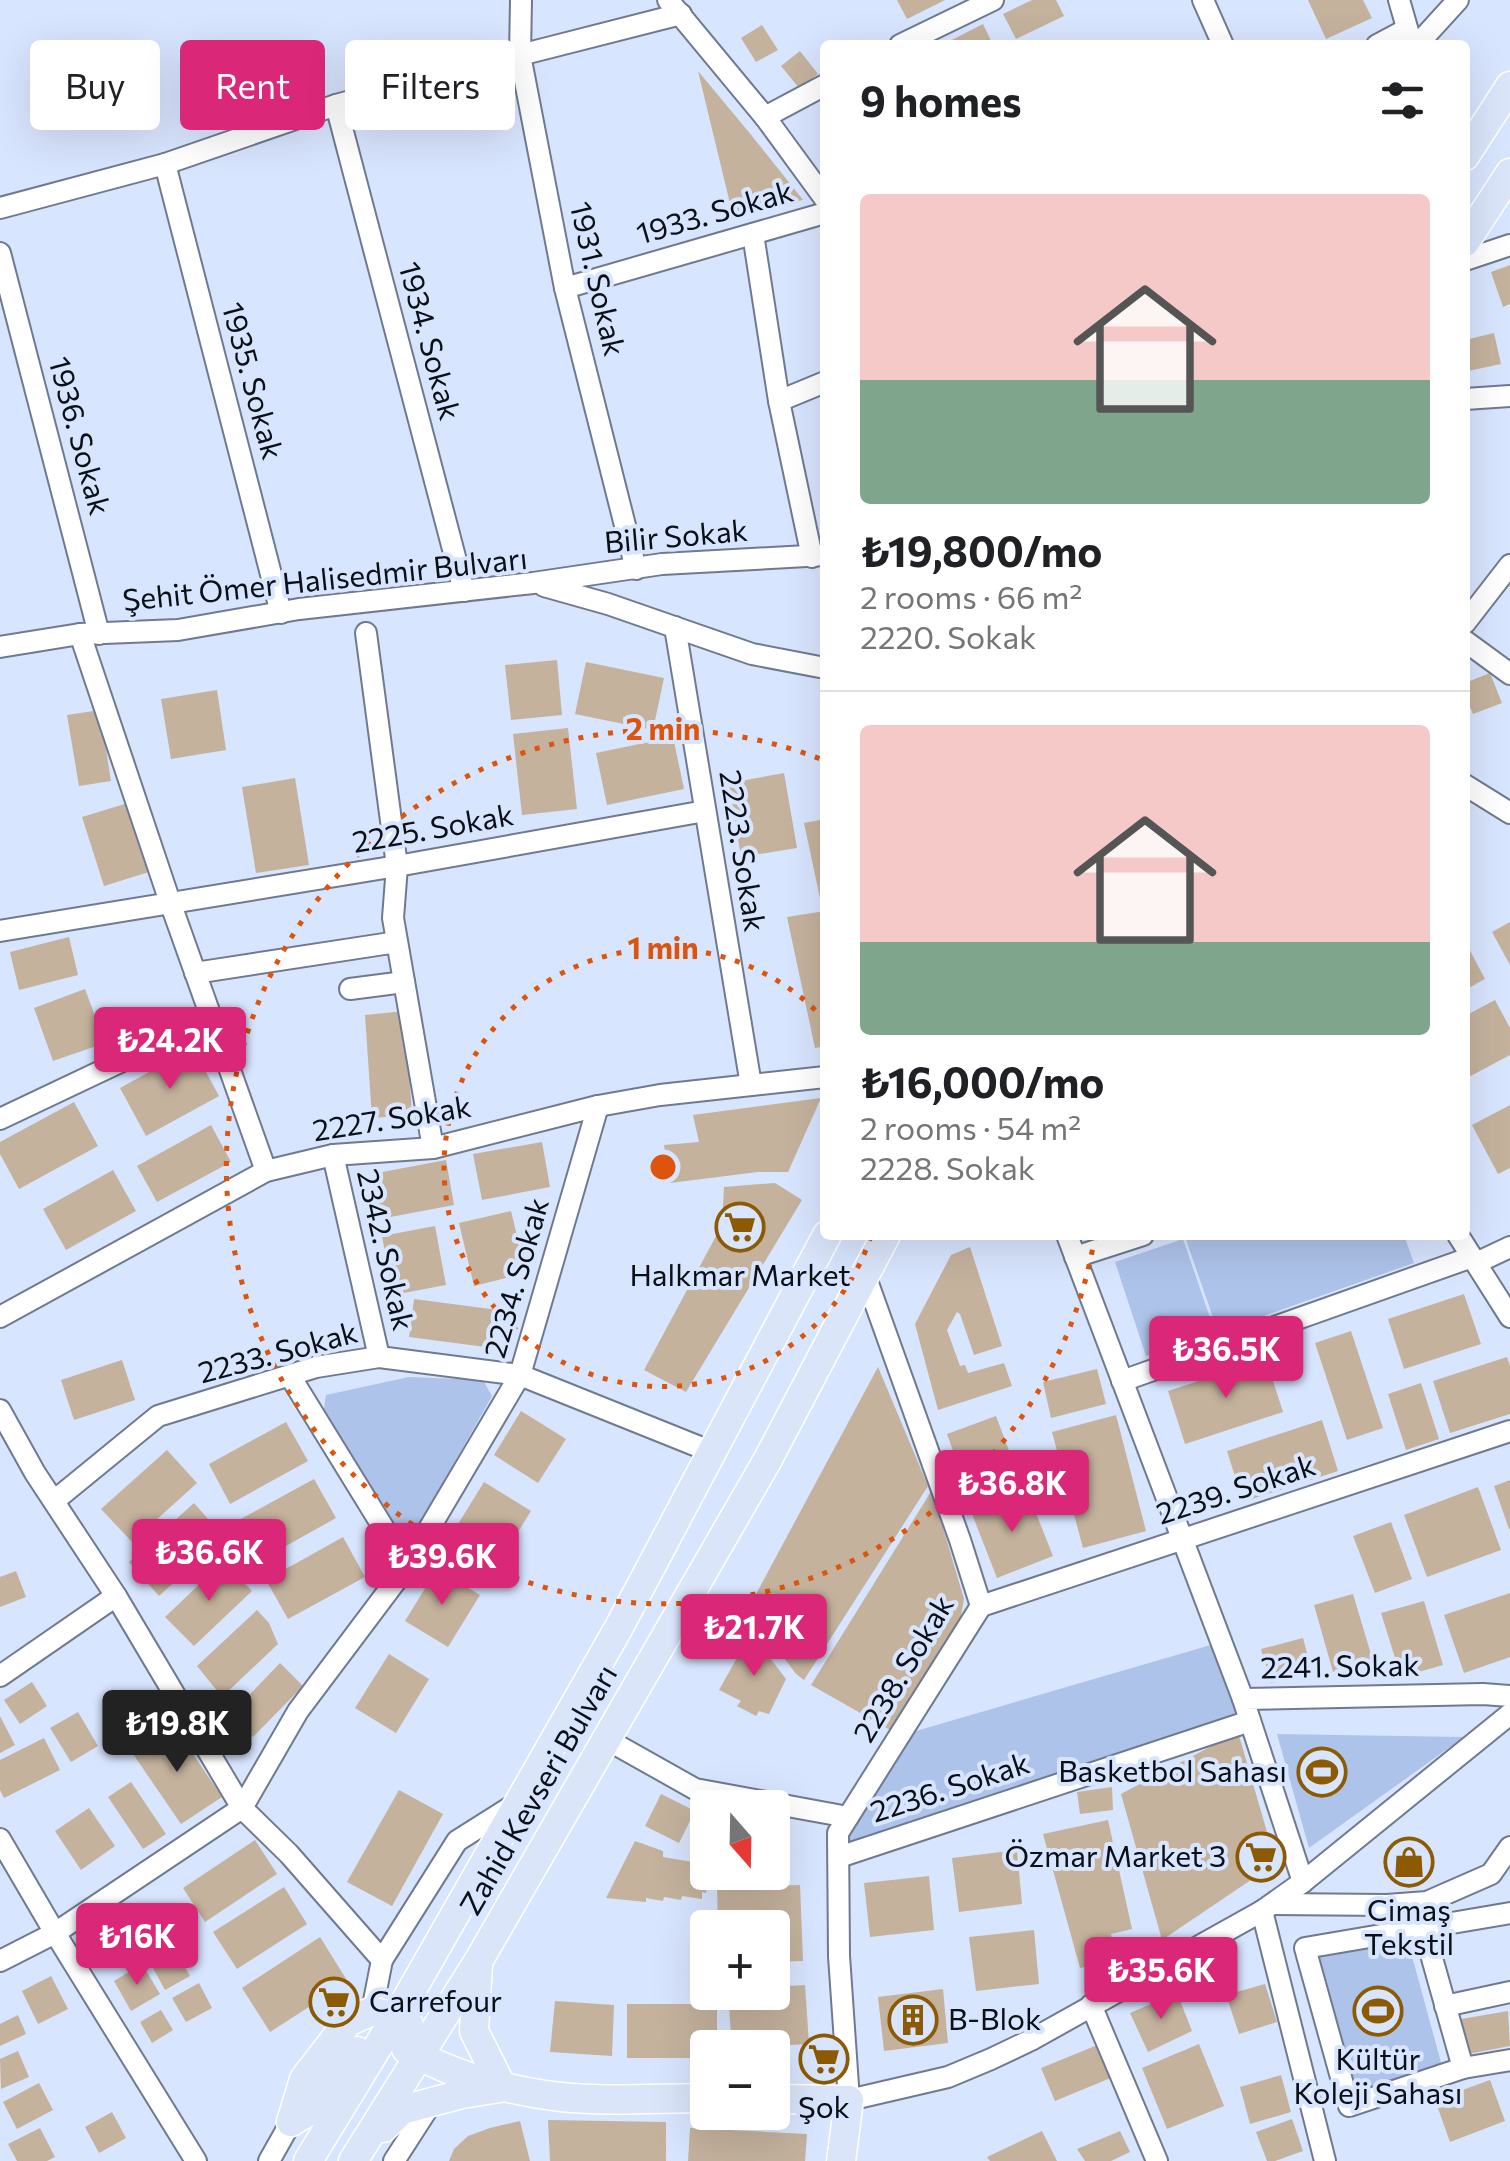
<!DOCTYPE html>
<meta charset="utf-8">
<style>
body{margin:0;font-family:Commissioner,sans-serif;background:#f2f2f2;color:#202124;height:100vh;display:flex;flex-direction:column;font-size:38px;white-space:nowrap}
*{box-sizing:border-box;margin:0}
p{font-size:32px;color:#757577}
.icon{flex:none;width:55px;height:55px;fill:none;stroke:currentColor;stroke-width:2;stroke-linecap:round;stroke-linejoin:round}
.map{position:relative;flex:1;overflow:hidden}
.details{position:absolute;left:820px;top:40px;width:650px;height:1200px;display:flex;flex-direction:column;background:#fff;border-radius:10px;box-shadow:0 10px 40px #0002}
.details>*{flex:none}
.banner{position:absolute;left:30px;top:40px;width:640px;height:90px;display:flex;gap:20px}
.needle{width:65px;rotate:160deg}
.buttons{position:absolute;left:690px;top:1790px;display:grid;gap:20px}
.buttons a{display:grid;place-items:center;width:100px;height:100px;border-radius:10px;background:#fff;box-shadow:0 10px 40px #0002;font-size:50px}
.price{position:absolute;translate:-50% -85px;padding:0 22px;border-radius:10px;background:#db2777;color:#fff;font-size:32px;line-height:65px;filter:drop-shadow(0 2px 5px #0008)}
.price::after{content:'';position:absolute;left:50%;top:60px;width:30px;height:22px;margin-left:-15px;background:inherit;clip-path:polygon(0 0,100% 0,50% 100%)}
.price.active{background:#222;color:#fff}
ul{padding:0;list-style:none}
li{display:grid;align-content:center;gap:20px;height:530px;padding:0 40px}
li+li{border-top:2px solid #e0e0e0}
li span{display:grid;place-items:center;height:310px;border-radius:10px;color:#555}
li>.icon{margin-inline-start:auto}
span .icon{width:180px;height:180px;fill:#fffc;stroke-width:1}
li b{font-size:42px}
h2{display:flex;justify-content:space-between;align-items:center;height:120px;padding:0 40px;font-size:42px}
.chip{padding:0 35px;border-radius:10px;background:#fff;box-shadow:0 10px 40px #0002;font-size:35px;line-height:90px}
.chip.active{background:#db2777;color:#fff}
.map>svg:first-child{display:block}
.green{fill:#aec3ea}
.building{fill:#c4b29d}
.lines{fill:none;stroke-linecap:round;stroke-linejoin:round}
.minor-casing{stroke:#6f7a90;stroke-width:24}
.major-casing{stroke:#fff;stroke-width:31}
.minor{stroke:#fff;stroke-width:20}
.major{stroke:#dae5fa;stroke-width:28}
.ring{fill:none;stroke:#dd550d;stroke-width:5;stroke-dasharray:5 10}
.labels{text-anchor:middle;stroke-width:8;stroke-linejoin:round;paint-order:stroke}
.street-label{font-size:30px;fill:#0b0f17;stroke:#d8e5fe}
.poi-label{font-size:30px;fill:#0b0f17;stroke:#d8e5fe}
.centre{fill:#dd550d;stroke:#d8e5fe;stroke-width:5}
.ring-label{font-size:30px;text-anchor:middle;font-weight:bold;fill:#dd550d;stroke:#d8e5fe;stroke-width:8;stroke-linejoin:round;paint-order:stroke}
</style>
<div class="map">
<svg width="1510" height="2161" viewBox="0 0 1510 2161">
<rect width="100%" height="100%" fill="#d8e5fe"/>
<!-- green -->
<g class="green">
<polygon points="1191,1235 1404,1235 1414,1263 1218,1332 1185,1237"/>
<polygon points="1183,1239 1215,1332 1146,1356 1115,1262"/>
<polygon points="409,1377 483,1380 492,1396 414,1534 398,1538 324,1409 326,1395"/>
<polygon points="1221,1642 1250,1721 839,1857 838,1833 899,1736"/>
<polygon points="1277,1734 1464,1737 1309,1848"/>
<polygon points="1407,1938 1442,2066 1352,2093 1314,1956"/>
</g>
<!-- building -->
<g class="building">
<polygon points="897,0 945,0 907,19"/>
<polygon points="1032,0 1056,0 1064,16 1016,39 1003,14"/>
<polygon points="1308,0 1363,0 1372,18 1326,39"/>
<polygon points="983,24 993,45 942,45"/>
<polygon points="762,25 778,50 756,62 741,38"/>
<polygon points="800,51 818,74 799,88 781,66"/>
<polygon points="698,71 752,136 803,200 733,216"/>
<polygon points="1510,265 1510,304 1503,307 1491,272"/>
<polygon points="1494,333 1501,364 1468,371 1465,340"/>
<polygon points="557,660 562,715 511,720 505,665"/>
<polygon points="586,662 664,678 653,730 575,714"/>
<polygon points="1490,673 1502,703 1473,714 1465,695 1465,683"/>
<polygon points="217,690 226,750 171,759 161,699"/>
<polygon points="100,710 111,781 79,786 67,715"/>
<polygon points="568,728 577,809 522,815 513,734"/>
<polygon points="673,737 684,789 607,805 596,753"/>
<polygon points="784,773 797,848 741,857 729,783"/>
<polygon points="295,778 309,865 256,873 242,787"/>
<polygon points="128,803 149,872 104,886 82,817"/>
<polygon points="825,819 825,902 821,903 804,823"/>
<polygon points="825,911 825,1046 815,1048 787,917"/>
<polygon points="1510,922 1510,965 1492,932"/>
<polygon points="69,937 78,975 19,990 10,952"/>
<polygon points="1465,941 1485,979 1465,990"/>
<polygon points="85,989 105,1043 53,1061 34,1008"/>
<polygon points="1495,1000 1510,1028 1510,1055 1465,1079 1465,1016"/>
<polygon points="405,1011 412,1115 372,1118 365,1015"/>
<polygon points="193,1048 219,1096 146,1136 120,1088"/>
<polygon points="821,1098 788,1172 758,1172 670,1183 664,1145 699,1142 693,1115"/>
<polygon points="74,1102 98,1146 19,1189 0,1154 0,1142"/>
<polygon points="1510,1105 1510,1168 1498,1174 1472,1125"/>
<polygon points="211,1125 231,1162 157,1202 137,1166"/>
<polygon points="542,1142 550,1187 482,1200 473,1154"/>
<polygon points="446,1160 454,1205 380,1219 372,1174"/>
<polygon points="113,1170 136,1211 66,1250 43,1209"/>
<polygon points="775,1183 802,1200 686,1392 644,1370 722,1225 724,1187"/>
<polygon points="511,1211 526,1273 474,1286 459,1223"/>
<polygon points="435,1226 446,1285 393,1295 382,1236"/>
<polygon points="970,1247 1002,1346 974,1355 960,1314 957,1312 947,1330 960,1366 965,1365 968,1373 1004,1363 1012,1386 938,1410 915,1324 951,1255"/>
<polygon points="1464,1294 1481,1344 1404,1369 1388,1319"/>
<polygon points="414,1299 498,1310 493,1348 409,1337"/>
<polygon points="1351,1331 1383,1428 1347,1440 1315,1343"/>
<polygon points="1507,1357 1510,1366 1510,1414 1450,1433 1433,1381"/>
<polygon points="1266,1359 1283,1412 1185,1444 1168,1391"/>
<polygon points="122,1360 135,1400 74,1420 61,1380"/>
<polygon points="878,1367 928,1486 804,1680 796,1674 748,1609"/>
<polygon points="1097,1369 1106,1404 1051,1418 1043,1382"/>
<polygon points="1421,1383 1439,1439 1406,1450 1388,1394"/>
<polygon points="521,1411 566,1439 538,1483 494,1455"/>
<polygon points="1116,1415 1146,1531 1083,1548 1052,1432"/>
<polygon points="996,1416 1019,1477 969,1495 947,1434"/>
<polygon points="1322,1420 1338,1471 1243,1502 1227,1451"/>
<polygon points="286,1422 308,1461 230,1504 209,1464"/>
<polygon points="167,1450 197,1483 132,1542 101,1509"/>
<polygon points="314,1479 336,1518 259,1561 237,1521"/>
<polygon points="1510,1480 1510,1529 1509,1529 1494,1486"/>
<polygon points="484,1482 531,1511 497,1566 450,1537"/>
<polygon points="1478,1487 1501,1550 1427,1577 1404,1515"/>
<polygon points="932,1490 964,1599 960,1621 892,1731 811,1685"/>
<polygon points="1028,1493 1053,1556 997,1578 972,1514"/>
<polygon points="194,1503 224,1537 159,1596 129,1562"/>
<polygon points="1391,1522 1412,1579 1375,1593 1353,1536"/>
<polygon points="343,1537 365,1577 288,1619 266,1580"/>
<polygon points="224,1561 252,1591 194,1646 165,1617"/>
<polygon points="437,1569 480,1595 448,1647 405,1621"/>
<polygon points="16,1571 26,1597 0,1607 0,1577"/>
<polygon points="1510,1593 1510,1657 1464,1673 1444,1615"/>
<polygon points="1353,1594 1373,1661 1333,1672 1314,1605"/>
<polygon points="1424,1601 1443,1665 1401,1677 1381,1613"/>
<polygon points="257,1610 269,1623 278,1644 222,1697 197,1666"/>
<polygon points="751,1633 786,1679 769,1714 759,1711 756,1716 737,1706 741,1701 719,1690"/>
<polygon points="1303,1638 1312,1672 1271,1683 1261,1649"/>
<polygon points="389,1654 429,1679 396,1733 355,1708"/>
<polygon points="280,1663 303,1686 253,1737 230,1715"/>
<polygon points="32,1682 47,1706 20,1724 4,1700"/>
<polygon points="78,1712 98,1746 71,1762 50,1728"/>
<polygon points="0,1716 15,1745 0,1753"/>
<polygon points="174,1726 222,1797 181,1824 133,1754"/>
<polygon points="1238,1732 1276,1863 1162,1940 1121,1794"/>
<polygon points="44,1738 60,1770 4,1798 0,1790 0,1760"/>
<polygon points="131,1782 166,1834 143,1849 108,1797"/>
<polygon points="1112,1787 1113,1810 1080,1814 1077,1792"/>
<polygon points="399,1790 443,1814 392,1906 347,1882"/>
<polygon points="661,1794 695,1811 679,1843 645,1826"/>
<polygon points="89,1808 115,1846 81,1870 55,1831"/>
<polygon points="1108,1820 1132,1929 1111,1934 1116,1960 1080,1968 1043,1834"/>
<polygon points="255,1840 277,1874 205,1922 183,1888"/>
<polygon points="635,1841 663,1851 663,1857 705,1864 703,1870 708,1872 706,1893 702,1892 702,1899 682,1896 681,1900 664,1897 663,1901 646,1898 646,1902 606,1898"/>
<polygon points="1017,1850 1022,1904 959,1912 952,1858"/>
<polygon points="929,1876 934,1930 870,1937 864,1883"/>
<polygon points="800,1885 803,1961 772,1962 772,1928 718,1928 717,1888"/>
<polygon points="284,1887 307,1924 237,1969 213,1932"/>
<polygon points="1034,1930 1039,1984 976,1991 969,1937"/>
<polygon points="320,1937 348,1982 270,2032 242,1988"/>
<polygon points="174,1947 190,1976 165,1990 149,1961"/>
<polygon points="142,1964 160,1994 131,2011 114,1981"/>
<polygon points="51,1976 68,2009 38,2024 22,1991"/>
<polygon points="199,1983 212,2008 186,2022 172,1998"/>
<polygon points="1265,1984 1277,2022 1239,2034 1226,1995"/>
<polygon points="805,1985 809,2044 732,2048 728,1992 772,1992 772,1987"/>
<polygon points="943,1989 948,2043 884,2051 878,1997"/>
<polygon points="1177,1993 1192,2031 1148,2052 1130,2013"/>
<polygon points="555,2001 614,2005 612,2056 550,2052"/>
<polygon points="627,2004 717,2004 717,2048 708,2048 708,2058 627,2058"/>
<polygon points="161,2010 173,2030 152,2043 140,2022"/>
<polygon points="1508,2011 1510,2046 1468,2054 1461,2019"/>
<polygon points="18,2015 26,2034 0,2046 0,2024"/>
<polygon points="1100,2044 1113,2077 1055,2101 1041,2068"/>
<polygon points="1199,2044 1224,2106 1167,2129 1142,2068"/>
<polygon points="18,2051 29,2077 1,2089 0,2059"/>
<polygon points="1281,2075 1291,2112 1250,2124 1240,2087"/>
<polygon points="1490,2080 1505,2121 1450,2142 1435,2100"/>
<polygon points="39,2083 53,2110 17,2129 3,2102"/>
<polygon points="112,2112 126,2138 99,2153 85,2127"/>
<polygon points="1292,2119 1303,2151 1275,2161 1267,2161 1256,2132"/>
<polygon points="548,2120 666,2122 666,2161 550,2161"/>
<polygon points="520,2121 530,2161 449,2161 454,2149 468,2136 490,2128"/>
<polygon points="40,2128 55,2157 47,2161 17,2161 8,2144"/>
<polygon points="690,2128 807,2134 805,2161 688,2161"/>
<polygon points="1042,2131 1057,2161 990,2161 987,2157"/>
<polygon points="1120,2131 1130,2152 1111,2161 1085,2161 1077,2149"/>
</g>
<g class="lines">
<!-- minor casing -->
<g class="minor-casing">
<g id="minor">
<polyline points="521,0 520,55 565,288 636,569"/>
<polyline points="668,0 765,117"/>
<polyline points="1203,0 1223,45"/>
<polyline points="1399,0 1412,45"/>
<polyline points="900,45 993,0"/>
<polyline points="1377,45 1407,29"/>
<polyline points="1417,45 1458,0"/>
<polyline points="825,85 765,117 825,199"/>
<polyline points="336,105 464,591"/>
<polyline points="165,164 281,613"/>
<polyline points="0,208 165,164 336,105 520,55 681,14"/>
<polyline points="753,234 779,401 812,557"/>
<polyline points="0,253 99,634"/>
<polyline points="1465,260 1510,245"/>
<polyline points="565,288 825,213"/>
<polyline points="1465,399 1510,396"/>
<polyline points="779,401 825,382"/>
<polyline points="544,586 608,604 752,654 825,668"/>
<polyline points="1465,623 1510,565"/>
<polyline points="675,627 751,1085"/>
<polyline points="366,633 397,866 393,918 433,1148"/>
<polyline points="80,634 170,902 266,1171"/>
<polyline points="1465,641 1510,674"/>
<polyline points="0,647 80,634 178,630 299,609 533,583 662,564 825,555"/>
<polyline points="1465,785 1510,813"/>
<polyline points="0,931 397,866 705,811"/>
<polyline points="195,973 397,942"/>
<polyline points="350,989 404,982"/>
<polyline points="0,1119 211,1019"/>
<polyline points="333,1155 379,1357"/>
<polyline points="1067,1235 1243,1699"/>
<polyline points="1458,1235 1510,1317"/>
<polyline points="1075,1257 1143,1235"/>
<polyline points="1476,1263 1510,1247"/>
<polyline points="865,1275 960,1540 981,1606 838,1833 839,1956 849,2100 948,2077 991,2059 1031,2040 1262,1911 1303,1882 1510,1714"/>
<polyline points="0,1317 266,1171 333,1155 433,1148 598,1106 660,1095 825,1077"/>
<polyline points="290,1376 407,1566"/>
<polyline points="1122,1381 1472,1257"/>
<polyline points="0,1410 35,1473 116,1596"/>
<polyline points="54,1501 158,1416 316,1367 379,1357 520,1375 712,1452"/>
<polyline points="981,1606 1510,1431"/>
<polyline points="0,1676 116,1596 242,1808 289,1854 382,1960 457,1841 514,1805"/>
<polyline points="606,1739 695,1789 848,1817"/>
<polyline points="0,1839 55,1933 196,2161"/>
<polyline points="839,1857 1250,1721"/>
<polyline points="1303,1882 1243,1699 1483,1694 1510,1696"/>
<polyline points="1273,1904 1387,1905 1427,1902 1491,1874 1510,1847"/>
<polyline points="1262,1911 1325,2161"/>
<polyline points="1510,1913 1305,1948 1349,2106 1463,2068 1510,2060"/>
<polyline points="1421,1919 1463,2068"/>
<polyline points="0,1961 55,1933 242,1808 298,1711 407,1566 520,1375 598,1106"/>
<polyline points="1091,2005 1157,2161"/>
<polyline points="1445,2006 1510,1992"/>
<polyline points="372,2011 382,1960"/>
<polyline points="269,2161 291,2122"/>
<polyline points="394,2161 432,2102"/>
</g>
</g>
<!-- major casing -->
<g class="major-casing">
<g id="major">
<polyline points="1465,156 1510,86"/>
<polyline points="1465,242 1510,173"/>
<polyline points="478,1965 474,2031 502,2087"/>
<path d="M406,2049C453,2075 508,2091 561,2097C608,2102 660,2098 708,2098"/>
<polyline points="772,2099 849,2100 841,2161"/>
<polyline points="291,2122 319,2105 348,2060 357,2051"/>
<polyline points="291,2122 304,2079 348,2022 372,2011 395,2017 409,2025"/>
<polyline points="383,2128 402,2110 462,2094 500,2088"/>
<polyline points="308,2161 405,2002 618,1629 827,1235"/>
<polyline points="353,2161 479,1960 767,1461 886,1235"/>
</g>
</g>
<!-- minor -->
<use href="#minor" class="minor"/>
<!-- major -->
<use href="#major" class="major"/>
</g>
<!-- distance rings -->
<g class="ring">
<path d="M871 1236A219 219 0 1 1 824 1019"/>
<path d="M1095 1235A437 437 0 1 1 823 760"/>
</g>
<!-- icons -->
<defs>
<g id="supermarket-ring" transform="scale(2.5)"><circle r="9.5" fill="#d8e5fe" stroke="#8b5a02" stroke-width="1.5"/><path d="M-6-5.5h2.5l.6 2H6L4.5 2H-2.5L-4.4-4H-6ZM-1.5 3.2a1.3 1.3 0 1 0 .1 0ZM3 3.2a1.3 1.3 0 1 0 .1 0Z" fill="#8b5a02"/></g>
<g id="stadium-ring" transform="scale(2.5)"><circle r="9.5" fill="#d8e5fe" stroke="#8b5a02" stroke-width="1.5"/><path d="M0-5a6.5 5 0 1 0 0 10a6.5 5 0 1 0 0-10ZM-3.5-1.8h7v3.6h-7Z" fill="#8b5a02"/></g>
<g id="shop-ring" transform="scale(2.5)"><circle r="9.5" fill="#d8e5fe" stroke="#8b5a02" stroke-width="1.5"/><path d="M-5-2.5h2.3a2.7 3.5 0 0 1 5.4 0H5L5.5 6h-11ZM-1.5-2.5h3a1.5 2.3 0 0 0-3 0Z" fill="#8b5a02"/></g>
<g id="building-ring" transform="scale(2.5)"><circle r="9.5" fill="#d8e5fe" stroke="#8b5a02" stroke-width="1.5"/><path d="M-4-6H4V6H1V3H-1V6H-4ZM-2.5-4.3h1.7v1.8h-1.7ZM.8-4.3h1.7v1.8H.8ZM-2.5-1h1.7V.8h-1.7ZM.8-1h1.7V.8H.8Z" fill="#8b5a02"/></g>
</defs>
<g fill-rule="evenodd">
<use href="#supermarket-ring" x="740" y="1227"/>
<use href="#stadium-ring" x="1322" y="1772"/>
<use href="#supermarket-ring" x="1261" y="1857"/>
<use href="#shop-ring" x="1409" y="1862"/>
<use href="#supermarket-ring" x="334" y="2002"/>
<use href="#stadium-ring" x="1378" y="2011"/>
<use href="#building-ring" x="913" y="2020"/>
<use href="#supermarket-ring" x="824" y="2059"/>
</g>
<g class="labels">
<!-- street labels -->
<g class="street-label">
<text transform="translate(715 213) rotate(-16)" y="10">1933. Sokak</text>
<text transform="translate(597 279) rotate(77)" y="10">1931. Sokak</text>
<text transform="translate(429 341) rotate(75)" y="10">1934. Sokak</text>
<text transform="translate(252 381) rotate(75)" y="10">1935. Sokak</text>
<text transform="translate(79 436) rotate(75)" y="10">1936. Sokak</text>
<text transform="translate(676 537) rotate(-5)" y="10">Bilir Sokak</text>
<text transform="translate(325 580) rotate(-6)" y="10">Şehit Ömer Halisedmir Bulvarı</text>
<text transform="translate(433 829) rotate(-10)" y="10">2225. Sokak</text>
<text transform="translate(742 851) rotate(81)" y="10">2223. Sokak</text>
<text transform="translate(392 1119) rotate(-9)" y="10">2227. Sokak</text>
<text transform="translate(385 1250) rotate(77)" y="10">2342. Sokak</text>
<text transform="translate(517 1278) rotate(-74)" y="10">2234. Sokak</text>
<text transform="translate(278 1353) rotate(-15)" y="10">2233. Sokak</text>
<text transform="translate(1236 1490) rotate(-18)" y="10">2239. Sokak</text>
<text transform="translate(1340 1667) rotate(-1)" y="10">2241. Sokak</text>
<text transform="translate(904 1669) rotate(-59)" y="10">2238. Sokak</text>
<text transform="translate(950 1788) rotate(-18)" y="10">2236. Sokak</text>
<text transform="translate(539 1790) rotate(-60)" y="10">Zahid Kevseri Bulvarı</text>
</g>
<!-- poi labels -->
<g class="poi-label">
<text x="740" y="1286">Halkmar Market</text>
<text x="1287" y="1782" text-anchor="end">Basketbol Sahası</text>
<text x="1226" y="1867" text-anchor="end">Özmar Market 3</text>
<text x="1409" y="1921">Cimaş<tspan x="1409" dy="34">Tekstil</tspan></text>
<text x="369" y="2012" text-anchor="start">Carrefour</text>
<text x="948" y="2030" text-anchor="start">B-Blok</text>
<text x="1378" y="2070">Kültür<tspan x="1378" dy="34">Koleji Sahası</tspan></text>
<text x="824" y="2118">Şok</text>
</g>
</g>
<circle cx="663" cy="1167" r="15" class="centre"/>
<g class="ring-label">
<text x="663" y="740">2 min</text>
<text x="663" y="959">1 min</text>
</g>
</svg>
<div class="buttons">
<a><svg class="needle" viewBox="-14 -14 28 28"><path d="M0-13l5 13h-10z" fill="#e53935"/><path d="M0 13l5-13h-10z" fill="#757577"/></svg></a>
<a>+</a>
<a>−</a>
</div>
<b class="price" style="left:170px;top:1092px">₺24.2K</b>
<b class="price" style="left:1226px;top:1401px">₺36.5K</b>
<b class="price" style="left:1012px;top:1535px">₺36.8K</b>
<b class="price" style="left:209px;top:1604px">₺36.6K</b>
<b class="price" style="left:442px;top:1608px">₺39.6K</b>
<b class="price" style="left:754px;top:1679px">₺21.7K</b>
<b class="price active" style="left:177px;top:1775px">₺19.8K</b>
<b class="price" style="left:137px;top:1988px">₺16K</b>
<b class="price" style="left:1161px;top:2022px">₺35.6K</b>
<div class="banner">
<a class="chip">Buy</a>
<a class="chip active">Rent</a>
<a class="chip">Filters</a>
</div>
<section class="details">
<h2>9 homes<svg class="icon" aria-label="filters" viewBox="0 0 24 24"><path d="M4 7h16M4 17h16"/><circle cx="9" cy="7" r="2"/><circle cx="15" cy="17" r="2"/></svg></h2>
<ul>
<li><span style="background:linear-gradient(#f6c9c9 60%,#7fa58c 0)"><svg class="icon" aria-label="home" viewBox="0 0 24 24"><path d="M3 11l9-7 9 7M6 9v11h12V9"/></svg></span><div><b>₺19,800/mo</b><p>2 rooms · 66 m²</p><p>2220. Sokak</p></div></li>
<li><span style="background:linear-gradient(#f6c9c9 70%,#7fa58c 0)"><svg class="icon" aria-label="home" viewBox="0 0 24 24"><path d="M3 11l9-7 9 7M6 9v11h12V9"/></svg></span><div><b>₺16,000/mo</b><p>2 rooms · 54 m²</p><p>2228. Sokak</p></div></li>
</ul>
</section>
</div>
